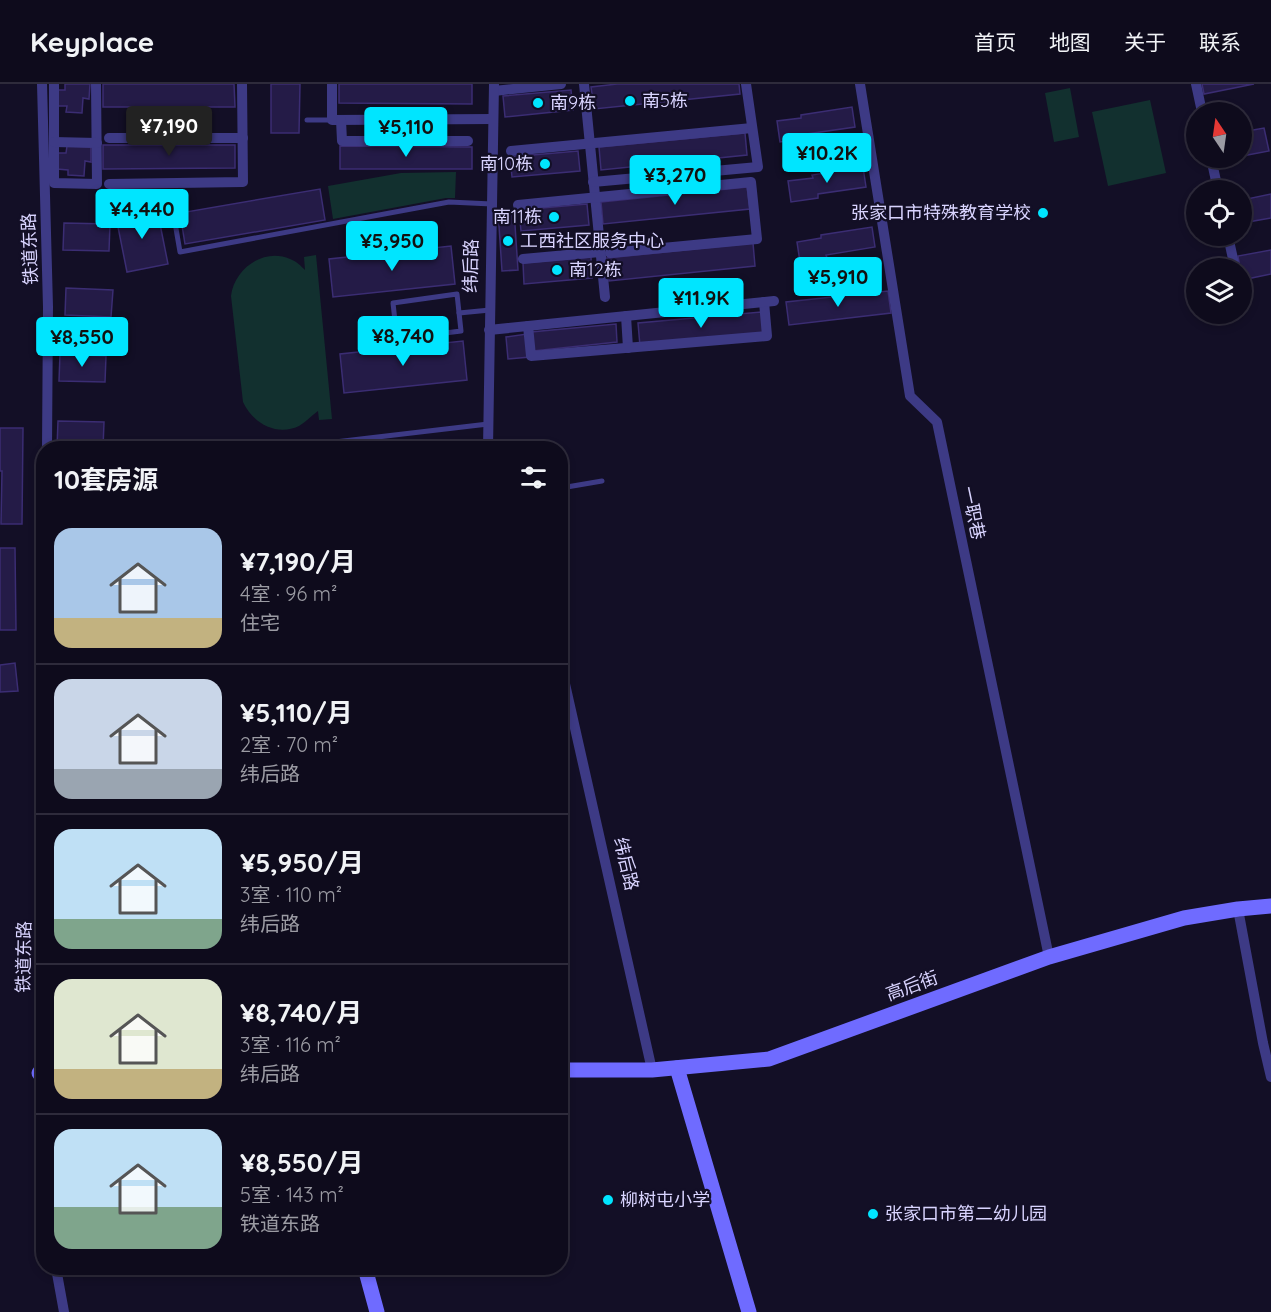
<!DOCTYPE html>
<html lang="zh">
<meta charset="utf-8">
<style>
body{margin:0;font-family:Quicksand,"Noto Sans SC",sans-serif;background:#171425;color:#f1f3f6;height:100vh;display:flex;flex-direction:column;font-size:22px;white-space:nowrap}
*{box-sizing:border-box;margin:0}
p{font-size:20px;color:#9b9ba3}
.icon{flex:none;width:33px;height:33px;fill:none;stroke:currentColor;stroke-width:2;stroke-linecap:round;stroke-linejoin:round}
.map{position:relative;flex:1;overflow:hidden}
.sheet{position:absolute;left:36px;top:357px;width:532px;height:834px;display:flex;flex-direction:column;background:#0e0b1c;border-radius:24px;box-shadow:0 3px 9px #0003,0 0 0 2px #2e2b3b}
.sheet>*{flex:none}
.needle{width:39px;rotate:347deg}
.tools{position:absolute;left:1186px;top:18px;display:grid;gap:12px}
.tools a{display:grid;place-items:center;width:66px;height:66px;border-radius:50%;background:#0e0b1c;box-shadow:0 3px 9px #0003,0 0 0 2px #2e2b3b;font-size:30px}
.price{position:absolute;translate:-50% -51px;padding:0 14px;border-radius:6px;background:#00e5ff;color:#111;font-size:20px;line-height:39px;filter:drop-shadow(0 2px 3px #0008)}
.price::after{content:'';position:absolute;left:50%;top:36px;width:18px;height:14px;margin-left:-9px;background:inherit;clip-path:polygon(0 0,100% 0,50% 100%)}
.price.active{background:#222;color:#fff}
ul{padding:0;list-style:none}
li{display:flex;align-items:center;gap:18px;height:150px;padding:0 18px}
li+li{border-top:2px solid #2e2b3b}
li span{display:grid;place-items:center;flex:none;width:168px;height:120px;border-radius:18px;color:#555}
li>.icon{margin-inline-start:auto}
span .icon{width:72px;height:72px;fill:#fffc;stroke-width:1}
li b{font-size:26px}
h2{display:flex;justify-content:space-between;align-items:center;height:72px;padding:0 18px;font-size:26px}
header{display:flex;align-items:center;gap:36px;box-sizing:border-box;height:84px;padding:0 30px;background:#0e0b1c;border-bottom:2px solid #2e2b3b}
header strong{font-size:28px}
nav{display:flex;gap:33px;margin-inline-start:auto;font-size:21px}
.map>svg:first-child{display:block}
.green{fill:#12302f}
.building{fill:#241b47;stroke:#3b2d73;stroke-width:1.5}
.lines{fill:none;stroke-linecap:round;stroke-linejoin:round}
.lane{stroke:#3d3a85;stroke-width:5}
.street{stroke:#3d3a85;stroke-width:10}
.secondary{stroke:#6f6bff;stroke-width:15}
.poi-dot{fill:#00e5ff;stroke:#130f26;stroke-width:2}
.labels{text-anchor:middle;stroke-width:4.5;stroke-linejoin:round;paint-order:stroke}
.poi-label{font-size:18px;fill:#d9d4ff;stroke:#130f26;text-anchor:start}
.street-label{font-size:18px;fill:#d9d4ff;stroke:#130f26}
</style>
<header>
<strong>Keyplace</strong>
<nav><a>首页</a><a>地图</a><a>关于</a><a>联系</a></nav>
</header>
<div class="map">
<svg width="1271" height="1228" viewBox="0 0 1271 1228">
<rect width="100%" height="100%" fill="#130f26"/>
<!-- green -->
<g class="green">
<polygon points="1070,4 1079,53 1054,58 1045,9"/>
<polygon points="1150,16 1166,89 1108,102 1092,28"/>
<polygon points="456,88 455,114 446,114 333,135 328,102 401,89"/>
<path d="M316,171L332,335L319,336L318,327C312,331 306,338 299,342C276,353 252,338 243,318L231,212C234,185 264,163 290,175C296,177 301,182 305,186L304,173Z"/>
</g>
<!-- building -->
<g class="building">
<polygon points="65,0 90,0 89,15 83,14 82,29 66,28 67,22 56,22 57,6 65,6"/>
<polygon points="103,0 234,0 235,23 103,23"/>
<polygon points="271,0 300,0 299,49 271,49"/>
<polygon points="339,0 472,0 472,20 339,19"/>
<polygon points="617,0 739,0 740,10 594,25 591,3"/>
<polygon points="1202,0 1254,0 1204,10"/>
<polygon points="571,6 573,26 505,33 503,12"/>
<polygon points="852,23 855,43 807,50 807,54 780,58 777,37 801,34 801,31"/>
<polygon points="1264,44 1269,67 1242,72 1242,48"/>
<polygon points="745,49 747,71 601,86 599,63"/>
<polygon points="103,61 235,61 235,84 103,85"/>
<polygon points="67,62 91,63 91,78 85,77 84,92 68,91 68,86 57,85 58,69 66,69"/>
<polygon points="340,62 472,63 472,85 340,85"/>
<polygon points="578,67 580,87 512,93 510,73"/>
<polygon points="863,83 866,103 818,110 818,114 791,118 788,97 813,94 812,91"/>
<polygon points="747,103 750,125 603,140 601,118"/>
<polygon points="320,105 325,136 185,160 180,129"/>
<polygon points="1271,110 1271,134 1242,139 1242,116"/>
<polygon points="587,120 589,141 521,147 519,126"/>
<polygon points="157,125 168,180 127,188 116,133"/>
<polygon points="514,126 518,186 502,187 498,127"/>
<polygon points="64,139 110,140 109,167 63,166"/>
<polygon points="872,143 875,163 826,171 827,174 800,178 797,158 821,154 821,151"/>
<polygon points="753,159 755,182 609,197 607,174"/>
<polygon points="451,162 455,200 333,213 329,175"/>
<polygon points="1271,166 1271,190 1242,196 1242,184 1240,184 1238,172"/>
<polygon points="591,173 592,194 524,200 523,179"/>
<polygon points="66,204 113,206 111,233 65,231"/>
<polygon points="888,207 891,229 789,241 786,218"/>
<polygon points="761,228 764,251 640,262 638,239"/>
<polygon points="616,240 617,258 533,267 531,248"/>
<polygon points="527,250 530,273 508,275 506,253"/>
<polygon points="463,257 467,296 344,309 340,270"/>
<polygon points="60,270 106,272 105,298 59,297"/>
<polygon points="58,337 104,338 103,364 57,364"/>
<polygon points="0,344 23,344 22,440 1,440 2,387 0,387"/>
<polygon points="0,464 15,464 16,546 0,546"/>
<polygon points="15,579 18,607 0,608 0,581"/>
</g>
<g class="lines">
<!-- lane -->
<g class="lane">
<polyline points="307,36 332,36"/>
<polyline points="173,127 180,168 449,118 492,120"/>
<polygon points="457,210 461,247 397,255 393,219"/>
<polyline points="459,229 490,226"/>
<polyline points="284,364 488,340"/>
<polyline points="561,404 602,397"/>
</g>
<!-- street -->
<g class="street">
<polyline points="42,0 48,223 47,364"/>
<polyline points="54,0 54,99 97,100 96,0"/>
<polyline points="332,0 332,36 493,35"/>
<polyline points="584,0 605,213"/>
<polyline points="860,0 910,312 937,338 1049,873"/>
<polyline points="1196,0 1202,28"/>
<polyline points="494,7 561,0"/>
<polyline points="341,36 342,57 468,57"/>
<polyline points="109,54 243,54"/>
<polyline points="54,58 97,59"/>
<polyline points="511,67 752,44"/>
<polyline points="1211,74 1218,106"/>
<polyline points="593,98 758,83 746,0"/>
<polyline points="109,100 243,98 242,0"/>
<polyline points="518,121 751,98 757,155 610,169"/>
<polyline points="1228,152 1235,184"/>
<polyline points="523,175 600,168"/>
<polyline points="626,232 628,264"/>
<polyline points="528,242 531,272 767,252 764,218"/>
<polyline points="489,246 774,217"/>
<polyline points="488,364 494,0"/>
<polyline points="561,582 652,986"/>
<polyline points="44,626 39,989 44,1047"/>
<polyline points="1238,825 1263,959 1271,993"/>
<polyline points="56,1184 64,1228"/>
</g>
<!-- secondary -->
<g class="secondary">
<polyline points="677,984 749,1228"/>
<polyline points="561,986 652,986 769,975 1049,873 1184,834 1238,825 1271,822"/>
<polyline points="39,989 44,989"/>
<polyline points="365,1184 377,1228"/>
</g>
</g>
<!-- markers -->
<g class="poi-dot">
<circle cx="630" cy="17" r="6"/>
<circle cx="538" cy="19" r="6"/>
<circle cx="545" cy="80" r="6"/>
<circle cx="1043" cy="129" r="6"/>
<circle cx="554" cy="133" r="6"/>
<circle cx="508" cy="157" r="6"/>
<circle cx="557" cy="186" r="6"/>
<circle cx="608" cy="1116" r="6"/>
<circle cx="873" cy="1130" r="6"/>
</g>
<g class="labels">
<!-- poi labels -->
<g class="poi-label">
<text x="642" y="23">南5栋</text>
<text x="550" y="25">南9栋</text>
<text x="533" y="86" text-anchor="end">南10栋</text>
<text x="1031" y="135" text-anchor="end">张家口市特殊教育学校</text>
<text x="542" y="139" text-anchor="end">南11栋</text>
<text x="520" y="163">工西社区服务中心</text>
<text x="569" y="192">南12栋</text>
<text x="620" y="1122">柳树屯小学</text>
<text x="885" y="1136">张家口市第二幼儿园</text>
</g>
<!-- street labels -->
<g class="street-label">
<text transform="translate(30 165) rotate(-92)" y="6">铁道东路</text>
<text transform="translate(471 182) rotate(-89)" y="6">纬后路</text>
<text transform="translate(973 429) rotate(78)" y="6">一职巷</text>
<text transform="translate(626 780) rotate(77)" y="6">纬后路</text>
<text transform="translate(24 873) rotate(-89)" y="6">铁道东路</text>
<text transform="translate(912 902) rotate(-20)" y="6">高后街</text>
</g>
</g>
</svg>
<div class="tools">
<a><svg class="needle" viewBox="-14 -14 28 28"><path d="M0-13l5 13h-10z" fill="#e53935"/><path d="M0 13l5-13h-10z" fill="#9b9ba3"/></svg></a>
<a><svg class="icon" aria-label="locate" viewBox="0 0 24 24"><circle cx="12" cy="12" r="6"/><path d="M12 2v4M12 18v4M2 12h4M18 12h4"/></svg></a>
<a><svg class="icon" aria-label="layers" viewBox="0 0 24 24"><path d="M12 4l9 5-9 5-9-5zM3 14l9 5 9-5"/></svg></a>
</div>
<b class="price active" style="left:169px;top:73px">¥7,190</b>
<b class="price" style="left:406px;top:74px">¥5,110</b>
<b class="price" style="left:827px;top:100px">¥10.2K</b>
<b class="price" style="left:675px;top:122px">¥3,270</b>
<b class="price" style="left:142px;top:156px">¥4,440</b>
<b class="price" style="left:392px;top:188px">¥5,950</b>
<b class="price" style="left:838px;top:224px">¥5,910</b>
<b class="price" style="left:701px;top:245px">¥11.9K</b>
<b class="price" style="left:403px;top:283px">¥8,740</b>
<b class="price" style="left:82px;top:284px">¥8,550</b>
<section class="sheet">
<h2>10套房源<svg class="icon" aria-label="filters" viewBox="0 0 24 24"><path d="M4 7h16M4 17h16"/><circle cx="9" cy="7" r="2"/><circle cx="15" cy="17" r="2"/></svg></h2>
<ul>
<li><span style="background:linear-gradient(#a9c7e8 75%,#c2b280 0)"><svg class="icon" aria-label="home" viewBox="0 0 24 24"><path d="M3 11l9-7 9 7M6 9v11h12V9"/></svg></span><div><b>¥7,190/月</b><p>4室 · 96 m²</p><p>住宅</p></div></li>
<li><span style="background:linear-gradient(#c9d6e8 75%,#9aa5b1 0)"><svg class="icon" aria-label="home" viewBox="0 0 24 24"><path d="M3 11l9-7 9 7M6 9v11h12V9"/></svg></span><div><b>¥5,110/月</b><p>2室 · 70 m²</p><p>纬后路</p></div></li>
<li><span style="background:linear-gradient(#bfe0f5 75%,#7fa58c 0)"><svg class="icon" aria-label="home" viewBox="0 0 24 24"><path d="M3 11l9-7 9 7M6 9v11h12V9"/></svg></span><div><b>¥5,950/月</b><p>3室 · 110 m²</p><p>纬后路</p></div></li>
<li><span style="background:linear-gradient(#dfe7d0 75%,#c2b280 0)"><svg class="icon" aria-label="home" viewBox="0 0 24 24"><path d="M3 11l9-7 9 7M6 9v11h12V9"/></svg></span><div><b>¥8,740/月</b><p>3室 · 116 m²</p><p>纬后路</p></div></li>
<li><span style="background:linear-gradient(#bfe0f5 65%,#7fa58c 0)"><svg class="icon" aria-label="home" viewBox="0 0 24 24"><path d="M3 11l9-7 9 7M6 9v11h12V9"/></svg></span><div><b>¥8,550/月</b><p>5室 · 143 m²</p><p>铁道东路</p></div></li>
</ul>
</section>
</div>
